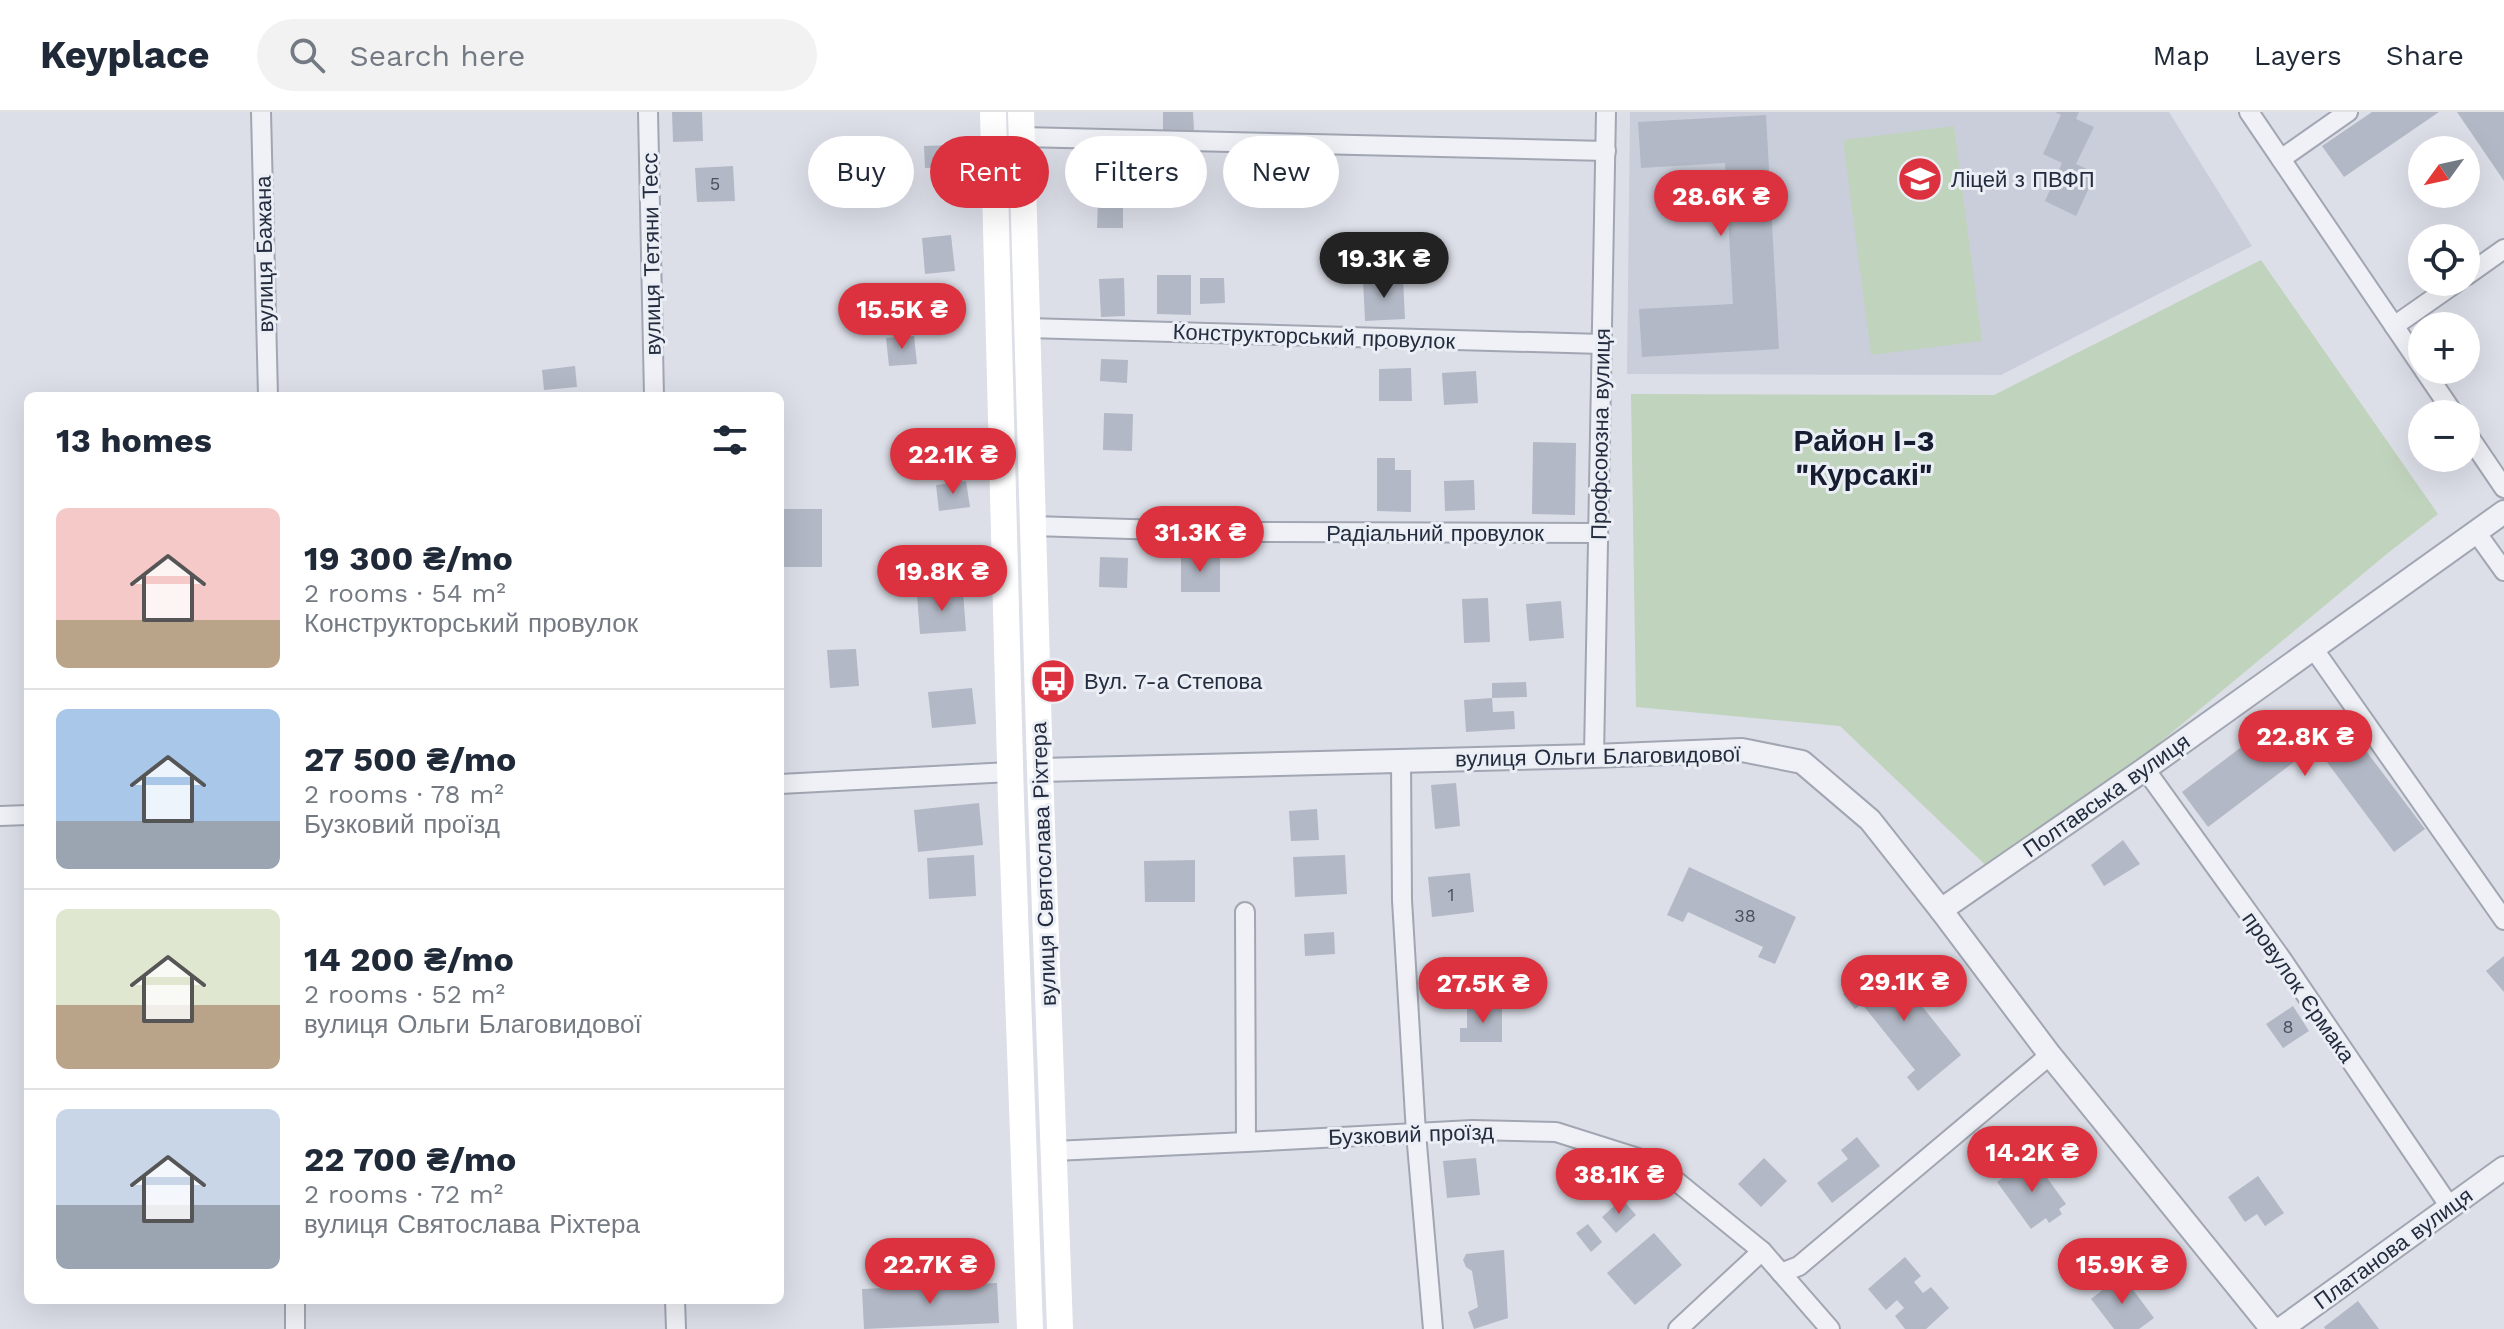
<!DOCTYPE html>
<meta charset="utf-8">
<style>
body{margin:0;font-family:"Work Sans",sans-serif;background:#f2f2f3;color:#1f2937;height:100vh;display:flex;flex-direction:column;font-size:30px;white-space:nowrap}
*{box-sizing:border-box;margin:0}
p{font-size:26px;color:#747a83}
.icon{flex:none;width:44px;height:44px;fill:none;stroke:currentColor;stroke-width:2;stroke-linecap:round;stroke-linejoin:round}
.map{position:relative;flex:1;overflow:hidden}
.side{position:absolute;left:24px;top:280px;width:760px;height:912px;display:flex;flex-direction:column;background:#fff;border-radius:12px;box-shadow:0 8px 32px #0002}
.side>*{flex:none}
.banner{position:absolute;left:808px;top:24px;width:760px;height:72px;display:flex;gap:16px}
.needle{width:52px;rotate:237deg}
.fabs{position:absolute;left:2408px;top:24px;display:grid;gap:16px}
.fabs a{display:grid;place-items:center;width:72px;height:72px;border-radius:50%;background:#fff;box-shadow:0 8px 32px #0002;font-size:40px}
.price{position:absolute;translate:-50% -68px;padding:0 18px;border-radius:28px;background:#dc313e;color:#fff;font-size:26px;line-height:52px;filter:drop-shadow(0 2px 4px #0008)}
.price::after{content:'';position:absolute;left:50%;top:48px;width:24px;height:18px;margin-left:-12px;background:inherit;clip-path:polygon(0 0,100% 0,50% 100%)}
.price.on{background:#222;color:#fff}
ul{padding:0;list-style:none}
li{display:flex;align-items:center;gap:24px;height:200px;padding:0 32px}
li+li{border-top:2px solid #e0e1e3}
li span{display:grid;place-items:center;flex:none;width:224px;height:160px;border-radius:12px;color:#555}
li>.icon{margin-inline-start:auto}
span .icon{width:96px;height:96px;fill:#fffc;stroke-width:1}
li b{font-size:34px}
h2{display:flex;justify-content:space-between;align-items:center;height:96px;padding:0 32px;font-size:34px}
.pill{padding:0 28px;border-radius:36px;background:#fff;box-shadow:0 8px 32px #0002;font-size:28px;line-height:72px}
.pill.on{background:#dc313e;color:#fff}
header{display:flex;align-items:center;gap:48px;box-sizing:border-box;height:112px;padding:0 40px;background:#fff;border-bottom:2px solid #e0e1e3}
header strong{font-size:38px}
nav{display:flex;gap:44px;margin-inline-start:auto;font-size:28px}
.search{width:560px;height:72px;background:#f2f2f3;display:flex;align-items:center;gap:20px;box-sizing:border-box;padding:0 28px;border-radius:44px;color:#747a83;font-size:30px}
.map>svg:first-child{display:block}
.built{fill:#c9ceda}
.green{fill:#c0d3bc}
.building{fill:#b2b8c5}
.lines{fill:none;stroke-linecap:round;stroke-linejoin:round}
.minor-casing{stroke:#a1a6b2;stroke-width:22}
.tertiary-casing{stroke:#a1a6b2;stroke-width:26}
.minor{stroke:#eff1f6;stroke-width:18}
.tertiary{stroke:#eff1f6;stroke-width:22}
.secondary{stroke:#fff;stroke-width:26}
.labels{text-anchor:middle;stroke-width:6;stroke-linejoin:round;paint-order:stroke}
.number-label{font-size:18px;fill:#484f60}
.poi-label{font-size:22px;fill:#242c3f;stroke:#ebeff5;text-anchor:start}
.street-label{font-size:22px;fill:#242c3f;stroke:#ebeff5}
.district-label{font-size:30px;font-weight:bold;fill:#171d30;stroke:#ebeff5}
</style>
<header>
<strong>Keyplace</strong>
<div class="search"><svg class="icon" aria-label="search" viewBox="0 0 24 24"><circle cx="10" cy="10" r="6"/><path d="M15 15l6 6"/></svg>Search here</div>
<nav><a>Map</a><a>Layers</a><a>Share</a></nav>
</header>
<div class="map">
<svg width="2504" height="1217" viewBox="0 0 2504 1217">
<rect width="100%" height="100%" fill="#dcdfe8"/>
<!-- built -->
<polygon class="built" points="1630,0 2169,0 2252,134 2001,263 1627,262"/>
<!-- green -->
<g class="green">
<polygon points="1954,14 1982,229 1871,243 1843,28"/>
<polygon points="2261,148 2438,402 2388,441 1998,765 1840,614 1636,595 1631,282 1994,283"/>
</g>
<!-- building -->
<g class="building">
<polygon points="672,0 702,0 703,29 673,30"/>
<polygon points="1163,0 1193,0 1194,18 1163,18"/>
<polygon points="2055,0 2079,0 2076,7 2094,15 2076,52 2096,61 2076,104 2045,89 2062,51 2043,42 2061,3"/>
<polygon points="2372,0 2439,0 2344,65 2322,34"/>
<polygon points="2457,0 2504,0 2504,69"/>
<polygon points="1766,3 1779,237 1642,245 1639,197 1733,192 1725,51 1641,56 1638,10"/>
<polygon points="952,33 952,55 925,56 924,34"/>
<polygon points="1098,34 1123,35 1123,67 1097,66"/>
<polygon points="1155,43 1184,45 1183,77 1154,76"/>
<polygon points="733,54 735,89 697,90 695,56"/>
<polygon points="1098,90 1123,90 1123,116 1097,116"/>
<polygon points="951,123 955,159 925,162 922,126"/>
<polygon points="1157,163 1191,163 1191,203 1157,202"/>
<polygon points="1124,166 1125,204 1101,205 1099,167"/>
<polygon points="1200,166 1224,166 1225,191 1200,192"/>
<polygon points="1403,166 1405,207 1365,209 1363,168"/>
<polygon points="914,224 917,252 889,254 886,226"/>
<polygon points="1101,247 1128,248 1127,271 1100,269"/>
<polygon points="575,254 577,275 544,278 542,258"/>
<polygon points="1411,256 1412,289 1379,289 1379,257"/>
<polygon points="1476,259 1478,291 1444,293 1442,261"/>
<polygon points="1104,301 1133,302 1132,339 1103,338"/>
<polygon points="1533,330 1576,331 1575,403 1532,402"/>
<polygon points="1377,346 1395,346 1395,358 1411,358 1411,400 1377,399"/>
<polygon points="1474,368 1475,398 1445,399 1444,369"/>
<polygon points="966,369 970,395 939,399 936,373"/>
<rect x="781" y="397" width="41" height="58"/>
<polygon points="1181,443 1220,444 1220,480 1181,480"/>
<polygon points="1100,445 1128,446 1127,476 1099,475"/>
<polygon points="963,480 966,519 920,522 917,483"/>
<polygon points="1488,486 1490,530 1464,531 1462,487"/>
<polygon points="1561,489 1564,526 1529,529 1526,492"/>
<polygon points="856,537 859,574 830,576 827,538"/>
<polygon points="1526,570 1527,585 1492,586 1493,600 1514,599 1515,617 1466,620 1464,588 1492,586 1492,571"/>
<polygon points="972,576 976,612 932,616 928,580"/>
<polygon points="2289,599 2315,634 2345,611 2425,717 2394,740 2315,634 2208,715 2182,680"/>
<polygon points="1456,671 1460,714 1435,717 1431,673"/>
<polygon points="979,691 983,733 918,740 914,698"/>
<polygon points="1317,697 1319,728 1291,729 1289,699"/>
<polygon points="2123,728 2140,752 2104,774 2091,753"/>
<polygon points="974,743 976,784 929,787 927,746"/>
<polygon points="1345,743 1347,782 1295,785 1293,745"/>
<polygon points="1195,748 1195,790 1145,790 1144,749"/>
<polygon points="1689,755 1796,805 1775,852 1758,845 1763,835 1688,800 1683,810 1667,803"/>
<polygon points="1470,761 1474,800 1432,805 1428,765"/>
<polygon points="1334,820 1335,842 1305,844 1304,822"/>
<polygon points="2504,844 2504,880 2486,859"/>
<polygon points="1885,848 1961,943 1918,979 1907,965 1915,958 1862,892 1855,897 1843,882"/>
<polygon points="1467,894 1502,894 1502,930 1460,930 1460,916 1467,916"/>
<polygon points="2293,894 2309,919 2283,936 2266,912"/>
<polygon points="1857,1025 1880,1054 1832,1091 1817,1071 1848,1047 1841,1038"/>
<polygon points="2032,1045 2066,1092 2059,1097 2062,1102 2049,1111 2046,1106 2031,1117 1997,1070"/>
<polygon points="1476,1046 1480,1083 1447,1086 1443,1049"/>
<polygon points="1764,1046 1787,1069 1761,1095 1738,1072"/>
<polygon points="2258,1064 2284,1101 2265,1114 2257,1102 2245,1110 2228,1085"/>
<polygon points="1622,1087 1636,1103 1616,1121 1602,1105"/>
<polygon points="1588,1112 1602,1130 1591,1140 1576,1121"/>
<polygon points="1654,1121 1682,1153 1635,1193 1607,1161"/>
<polygon points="1504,1138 1508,1206 1474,1217 1468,1200 1478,1195 1472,1159 1466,1155 1463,1148 1466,1142"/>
<polygon points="1905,1145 1921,1164 1914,1170 1923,1181 1931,1175 1949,1196 1926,1217 1905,1217 1895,1204 1904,1196 1897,1188 1886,1198 1868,1177"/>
<polygon points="2122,1163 2154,1206 2139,1217 2114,1217 2091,1187"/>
<polygon points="997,1171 999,1211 864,1217 862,1177"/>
<polygon points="2358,1189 2379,1217 2325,1217 2324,1215"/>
</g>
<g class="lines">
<!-- minor casing -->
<g class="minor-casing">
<g id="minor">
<polyline points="261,0 268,284"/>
<polyline points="648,0 654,284"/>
<polyline points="2249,0 2422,255"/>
<polyline points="1022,25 1606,39"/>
<polyline points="2281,47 2348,0"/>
<polyline points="2466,164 2504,137"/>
<polyline points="2394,214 2457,170"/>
<polyline points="1027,216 1602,232"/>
<polyline points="2424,258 2454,302"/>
<polyline points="2466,320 2504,376"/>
<polyline points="1033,414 1227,420 1598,421"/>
<polyline points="2476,420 2504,459"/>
<polyline points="2313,536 2504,808"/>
<polyline points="1594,644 1606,0"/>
<polyline points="1401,649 1402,788 1416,1021 1433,1217"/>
<polyline points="2145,657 2281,846 2450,1095"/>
<polyline points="780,672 1010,660"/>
<polyline points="0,704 28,703"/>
<polyline points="1245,800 1246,1030 1472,1018 1556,1020 1654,1051 1762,1139 1830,1217"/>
<polyline points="1054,1039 1246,1030"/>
<polyline points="1781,1161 1799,1154 2050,943"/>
<polyline points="295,1188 295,1217"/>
<polyline points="675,1188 676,1217"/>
<polyline points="1678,1217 1762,1139"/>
</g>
</g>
<!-- tertiary casing -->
<g class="tertiary-casing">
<g id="tertiary">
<polyline points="1040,658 1594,644 1742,638 1802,650 1870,708 1941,798 2050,943 2272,1217"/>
<polyline points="1941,798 2145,657 2504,400"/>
<polyline points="2281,1217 2504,1056"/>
</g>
</g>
<!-- minor -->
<use href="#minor" class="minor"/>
<!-- tertiary -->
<use href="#tertiary" class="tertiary"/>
<!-- secondary -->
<g class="secondary">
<polyline points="993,0 1011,689 1030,1217"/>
<polyline points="1021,0 1040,658 1060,1217"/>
</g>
</g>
<!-- icons -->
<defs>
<g id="school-disc" transform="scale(2.3)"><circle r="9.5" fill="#dc313e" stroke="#ebeff5"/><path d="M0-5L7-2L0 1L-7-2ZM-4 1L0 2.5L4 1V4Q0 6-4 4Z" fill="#fff"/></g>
<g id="bus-disc" transform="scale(2.3)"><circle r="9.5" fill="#dc313e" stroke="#ebeff5"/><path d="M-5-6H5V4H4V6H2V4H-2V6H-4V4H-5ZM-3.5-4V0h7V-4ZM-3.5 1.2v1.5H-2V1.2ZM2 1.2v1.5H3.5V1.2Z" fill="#fff"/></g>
</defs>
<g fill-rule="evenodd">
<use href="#school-disc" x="1920" y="67"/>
<use href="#bus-disc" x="1053" y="569"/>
</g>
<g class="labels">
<!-- number labels -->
<g class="number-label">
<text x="715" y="78">5</text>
<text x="1451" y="789">1</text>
<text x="1745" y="810">38</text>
<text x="2288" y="921">8</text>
</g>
<!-- poi labels -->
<g class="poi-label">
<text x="1951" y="75">Ліцей з ПВФП</text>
<text x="1084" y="577">Вул. 7-а Степова</text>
</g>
<!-- street labels -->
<g class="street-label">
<text transform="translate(264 142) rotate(-91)" y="8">вулиця Бажана</text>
<text transform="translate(651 142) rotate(-91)" y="8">вулиця Тетяни Тесс</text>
<text transform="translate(1314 224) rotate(2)" y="8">Конструкторський провулок</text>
<text transform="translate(1600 322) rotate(-89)" y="8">Профсоюзна вулиця</text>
<text x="1435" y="429">Радіальний провулок</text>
<text transform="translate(1598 644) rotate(-1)" y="8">вулиця Ольги Благовидової</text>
<text transform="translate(2106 683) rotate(-35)" y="8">Полтавська вулиця</text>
<text transform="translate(1043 752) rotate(-92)" y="8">вулиця Святослава Ріхтера</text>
<text transform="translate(2299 875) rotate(55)" y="8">провулок Єрмака</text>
<text transform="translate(1411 1022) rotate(-2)" y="8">Бузковий проїзд</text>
<text transform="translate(2393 1136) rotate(-36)" y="8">Платанова вулиця</text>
</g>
<!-- district labels -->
<g class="district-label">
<text x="1864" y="339">Район І-3<tspan x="1864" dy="34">"Курсакі"</tspan></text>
</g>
</g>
</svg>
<div class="fabs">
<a><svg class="needle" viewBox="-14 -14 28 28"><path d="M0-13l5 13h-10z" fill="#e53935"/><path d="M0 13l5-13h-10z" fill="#747a83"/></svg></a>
<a><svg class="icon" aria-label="locate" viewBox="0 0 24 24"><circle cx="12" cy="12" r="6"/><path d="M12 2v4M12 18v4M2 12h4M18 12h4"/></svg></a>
<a>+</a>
<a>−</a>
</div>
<b class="price" style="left:1721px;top:126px">28.6K ₴</b>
<b class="price on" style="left:1384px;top:188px">19.3K ₴</b>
<b class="price" style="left:902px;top:239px">15.5K ₴</b>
<b class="price" style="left:953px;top:384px">22.1K ₴</b>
<b class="price" style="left:1200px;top:462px">31.3K ₴</b>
<b class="price" style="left:942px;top:501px">19.8K ₴</b>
<b class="price" style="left:2305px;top:666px">22.8K ₴</b>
<b class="price" style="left:1904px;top:911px">29.1K ₴</b>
<b class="price" style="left:1483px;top:913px">27.5K ₴</b>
<b class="price" style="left:2032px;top:1082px">14.2K ₴</b>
<b class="price" style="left:1619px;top:1104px">38.1K ₴</b>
<b class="price" style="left:930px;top:1194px">22.7K ₴</b>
<b class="price" style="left:2122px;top:1194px">15.9K ₴</b>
<div class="banner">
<a class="pill">Buy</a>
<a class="pill on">Rent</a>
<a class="pill">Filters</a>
<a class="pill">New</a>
</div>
<section class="side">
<h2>13 homes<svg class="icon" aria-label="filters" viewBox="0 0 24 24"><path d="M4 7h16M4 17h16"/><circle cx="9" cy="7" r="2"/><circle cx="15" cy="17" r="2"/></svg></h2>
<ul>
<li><span style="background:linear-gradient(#f6c9c9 70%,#b9a48a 0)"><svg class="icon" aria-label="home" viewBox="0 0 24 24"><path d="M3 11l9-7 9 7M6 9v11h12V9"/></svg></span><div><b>19 300 ₴/mo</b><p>2 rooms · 54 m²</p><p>Конструкторський провулок</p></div></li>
<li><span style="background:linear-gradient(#a9c7e8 70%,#9aa5b1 0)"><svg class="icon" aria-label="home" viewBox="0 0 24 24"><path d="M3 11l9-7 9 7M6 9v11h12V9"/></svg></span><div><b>27 500 ₴/mo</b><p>2 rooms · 78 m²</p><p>Бузковий проїзд</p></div></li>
<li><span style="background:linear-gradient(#dfe7d0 60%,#b9a48a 0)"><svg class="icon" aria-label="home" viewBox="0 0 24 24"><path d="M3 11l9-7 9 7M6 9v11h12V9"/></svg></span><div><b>14 200 ₴/mo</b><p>2 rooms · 52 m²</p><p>вулиця Ольги Благовидової</p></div></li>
<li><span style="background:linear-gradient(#c9d6e8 60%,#9aa5b1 0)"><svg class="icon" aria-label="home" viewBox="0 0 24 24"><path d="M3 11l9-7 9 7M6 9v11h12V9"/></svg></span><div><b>22 700 ₴/mo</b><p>2 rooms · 72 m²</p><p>вулиця Святослава Ріхтера</p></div></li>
</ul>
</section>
</div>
